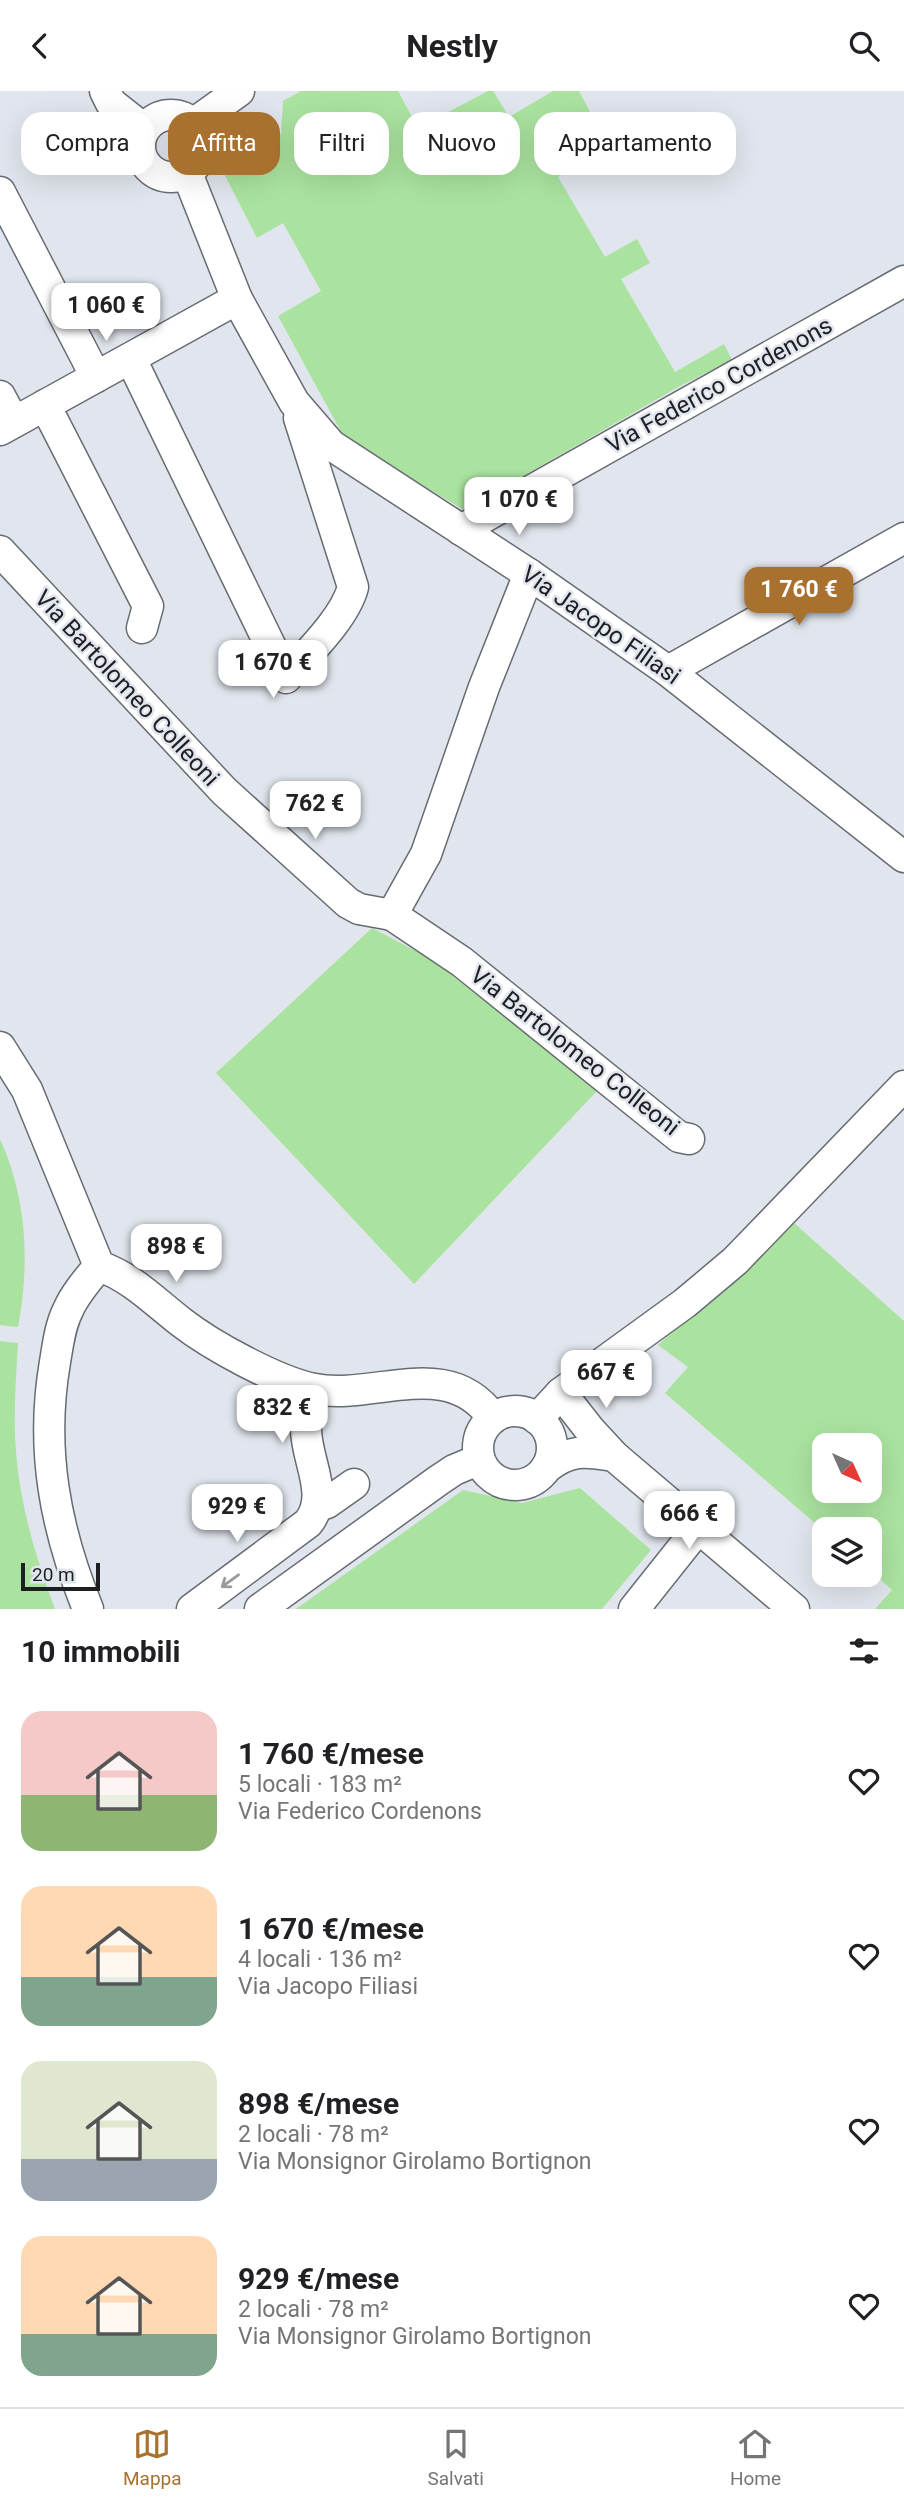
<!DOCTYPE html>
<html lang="it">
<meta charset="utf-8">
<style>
body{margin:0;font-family:Roboto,sans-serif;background:#f6f6f6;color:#202124;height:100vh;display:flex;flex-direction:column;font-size:26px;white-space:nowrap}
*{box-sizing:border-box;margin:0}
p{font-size:23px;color:#757577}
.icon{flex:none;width:38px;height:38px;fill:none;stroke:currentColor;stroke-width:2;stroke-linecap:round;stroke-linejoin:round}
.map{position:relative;height:1518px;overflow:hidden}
.panel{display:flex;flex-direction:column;background:#fff;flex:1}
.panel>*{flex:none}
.guide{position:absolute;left:21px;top:21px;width:863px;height:63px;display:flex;gap:14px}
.needle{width:46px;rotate:135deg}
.buttons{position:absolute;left:812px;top:1342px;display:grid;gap:14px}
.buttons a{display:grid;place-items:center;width:70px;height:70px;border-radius:14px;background:#fff;box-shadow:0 7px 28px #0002;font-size:35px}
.scale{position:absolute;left:21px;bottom:18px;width:79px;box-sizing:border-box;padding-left:7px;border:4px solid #1e1f22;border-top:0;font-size:19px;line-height:24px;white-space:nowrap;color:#1e1f22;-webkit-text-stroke:5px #e1e5ed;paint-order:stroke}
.price{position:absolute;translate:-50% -60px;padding:0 16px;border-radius:14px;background:#fff;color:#222;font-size:23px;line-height:46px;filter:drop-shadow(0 2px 4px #0008)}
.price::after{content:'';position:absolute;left:50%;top:42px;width:21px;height:16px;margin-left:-10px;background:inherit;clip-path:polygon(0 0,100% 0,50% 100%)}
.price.selected{background:#a9712f;color:#fff}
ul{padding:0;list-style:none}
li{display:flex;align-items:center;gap:21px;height:175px;padding:0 21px}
li span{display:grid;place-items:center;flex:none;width:196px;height:140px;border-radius:21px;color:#555}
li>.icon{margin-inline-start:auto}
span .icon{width:84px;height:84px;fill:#fffc;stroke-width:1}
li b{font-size:30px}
h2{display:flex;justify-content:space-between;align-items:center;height:84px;padding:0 21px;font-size:30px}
.chip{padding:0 24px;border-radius:21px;background:#fff;box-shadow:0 7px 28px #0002;font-size:24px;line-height:63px}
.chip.selected{background:#a9712f;color:#fff}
header{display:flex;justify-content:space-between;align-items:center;height:91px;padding:0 21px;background:#fff;font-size:32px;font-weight:700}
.dock{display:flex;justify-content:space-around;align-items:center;height:98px;border-top:2px solid #e0e0e0;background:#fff;font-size:19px;color:#757577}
.dock a{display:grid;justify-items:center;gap:4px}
.dock .selected{color:#a9712f}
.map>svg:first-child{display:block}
.green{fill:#aae39f;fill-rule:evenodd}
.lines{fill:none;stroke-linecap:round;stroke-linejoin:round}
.street-casing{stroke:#676b72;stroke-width:33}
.street{stroke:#fff;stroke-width:30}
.oneway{stroke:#9a9a9c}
.labels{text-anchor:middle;stroke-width:5;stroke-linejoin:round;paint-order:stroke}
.street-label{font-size:24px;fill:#1e1f22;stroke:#e1e5ed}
</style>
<header><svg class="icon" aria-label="back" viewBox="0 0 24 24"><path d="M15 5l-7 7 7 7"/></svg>Nestly<svg class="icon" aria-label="search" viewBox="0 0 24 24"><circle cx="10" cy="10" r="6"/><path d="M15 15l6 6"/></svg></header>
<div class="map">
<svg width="904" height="1518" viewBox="0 0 904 1518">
<rect width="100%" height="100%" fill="#e1e5ed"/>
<!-- green -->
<g class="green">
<polygon points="301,0 398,0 418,37 488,0 493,0 509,26 553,0 579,0 609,57 558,86 605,166 637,148 650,172 621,188 675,281 724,253 732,269 680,295 464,419 345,348 278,225 321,200 283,132 257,147 220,75 281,43 283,10"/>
<polygon points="372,837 433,869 597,1000 414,1193 216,982"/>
<path d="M0,1048C27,1107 30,1173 18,1236L0,1234Z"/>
<path d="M794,1132L904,1230V1518H875L892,1499L870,1479V1438L824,1440L665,1302L688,1276L658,1254ZM824,1354H870V1400H824Z"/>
<path d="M0,1250L18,1252C16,1288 13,1325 16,1361C20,1414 36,1468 55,1518H0Z"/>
<polygon points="580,1397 651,1459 602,1518 296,1518 463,1399 522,1412"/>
</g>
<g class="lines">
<!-- street casing -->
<g class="street-casing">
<g id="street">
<polyline points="105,0 111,12 144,38"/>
<circle cx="171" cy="55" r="31"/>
<polyline points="193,33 239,0"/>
<polyline points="187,82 237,208 294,311 331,354 529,483 668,580 904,766"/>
<polyline points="0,101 96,286"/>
<path d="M131,268L286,587C307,563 345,527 353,496L299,327"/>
<polyline points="0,305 14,331"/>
<polyline points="45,314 148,515 142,537"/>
<polyline points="0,339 237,208"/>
<polyline points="461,439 904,190"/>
<polyline points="0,460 224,700 348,812 359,818 392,824 426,763 484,596 529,483"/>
<polyline points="668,580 904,447"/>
<polyline points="392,824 462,871 679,1046 689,1048"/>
<path d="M0,956L27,999L99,1175C131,1186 154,1210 181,1231C212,1255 276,1290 314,1298C375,1310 448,1263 493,1327"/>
<polyline points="561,1302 590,1339 614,1365 794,1518"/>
<circle cx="515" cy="1357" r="37"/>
<polyline points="537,1328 561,1302 685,1212 735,1170 904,995"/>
<path d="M546,1377C570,1358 584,1360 614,1365"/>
<polyline points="318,1415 327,1412 354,1393"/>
<path d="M88,1518C55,1437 40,1358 55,1271C58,1253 60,1235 68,1219C75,1203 88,1188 99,1175"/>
<path d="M192,1518L308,1432C331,1404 305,1368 306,1336C306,1324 311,1310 314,1298"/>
<polyline points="260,1518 439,1389 454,1379 478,1369"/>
<polyline points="634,1518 700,1435"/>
</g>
</g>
<!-- street -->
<use href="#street" class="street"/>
</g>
<!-- one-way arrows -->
<defs><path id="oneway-shaft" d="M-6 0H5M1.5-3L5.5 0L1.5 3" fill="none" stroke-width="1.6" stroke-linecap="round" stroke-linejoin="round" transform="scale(1.75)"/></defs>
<use class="oneway" href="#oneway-shaft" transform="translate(230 1490) rotate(144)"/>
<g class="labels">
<!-- street labels -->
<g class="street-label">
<text transform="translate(719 294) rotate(-29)" y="8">Via Federico Cordenons</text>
<text transform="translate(601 534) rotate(35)" y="8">Via Jacopo Filiasi</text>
<text transform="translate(127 597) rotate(47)" y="8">Via Bartolomeo Colleoni</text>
<text transform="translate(575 960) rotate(38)" y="8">Via Bartolomeo Colleoni</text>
</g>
</g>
</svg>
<div class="buttons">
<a><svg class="needle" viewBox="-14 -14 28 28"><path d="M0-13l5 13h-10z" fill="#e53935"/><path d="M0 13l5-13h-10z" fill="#757577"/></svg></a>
<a><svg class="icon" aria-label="layers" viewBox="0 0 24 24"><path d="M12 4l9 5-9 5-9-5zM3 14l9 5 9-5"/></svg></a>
</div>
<div class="scale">20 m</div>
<b class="price" style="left:106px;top:252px">1 060 €</b>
<b class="price" style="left:519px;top:446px">1 070 €</b>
<b class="price selected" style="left:799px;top:536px">1 760 €</b>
<b class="price" style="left:273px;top:609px">1 670 €</b>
<b class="price" style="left:315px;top:750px">762 €</b>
<b class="price" style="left:176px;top:1193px">898 €</b>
<b class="price" style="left:606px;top:1319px">667 €</b>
<b class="price" style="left:282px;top:1354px">832 €</b>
<b class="price" style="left:237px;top:1453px">929 €</b>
<b class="price" style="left:689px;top:1460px">666 €</b>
<div class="guide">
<a class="chip">Compra</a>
<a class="chip selected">Affitta</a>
<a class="chip">Filtri</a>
<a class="chip">Nuovo</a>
<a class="chip">Appartamento</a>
</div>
</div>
<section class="panel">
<h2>10 immobili<svg class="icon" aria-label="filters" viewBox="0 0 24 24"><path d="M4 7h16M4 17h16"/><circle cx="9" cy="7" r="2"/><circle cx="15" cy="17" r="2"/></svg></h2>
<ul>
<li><span style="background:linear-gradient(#f6c9c9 60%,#8fb573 0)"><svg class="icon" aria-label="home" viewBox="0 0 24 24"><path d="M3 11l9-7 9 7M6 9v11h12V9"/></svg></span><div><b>1 760 €/mese</b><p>5 locali · 183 m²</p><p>Via Federico Cordenons</p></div><svg class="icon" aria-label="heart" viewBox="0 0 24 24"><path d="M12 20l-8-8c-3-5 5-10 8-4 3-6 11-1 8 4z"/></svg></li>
<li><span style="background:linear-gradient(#ffd9b3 65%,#7fa58c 0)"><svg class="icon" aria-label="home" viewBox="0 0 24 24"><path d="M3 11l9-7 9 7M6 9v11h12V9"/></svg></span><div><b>1 670 €/mese</b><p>4 locali · 136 m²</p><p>Via Jacopo Filiasi</p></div><svg class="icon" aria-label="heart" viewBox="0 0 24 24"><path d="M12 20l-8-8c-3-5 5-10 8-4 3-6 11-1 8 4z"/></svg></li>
<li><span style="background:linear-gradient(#dfe7d0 70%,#9aa5b1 0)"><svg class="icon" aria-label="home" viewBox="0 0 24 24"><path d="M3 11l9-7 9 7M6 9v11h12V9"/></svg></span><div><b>898 €/mese</b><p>2 locali · 78 m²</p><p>Via Monsignor Girolamo Bortignon</p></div><svg class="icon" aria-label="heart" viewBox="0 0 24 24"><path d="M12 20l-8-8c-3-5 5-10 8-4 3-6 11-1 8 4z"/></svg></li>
<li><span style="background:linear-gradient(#ffd9b3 70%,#7fa58c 0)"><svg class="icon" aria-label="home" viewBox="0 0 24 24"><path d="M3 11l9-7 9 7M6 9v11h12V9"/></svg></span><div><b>929 €/mese</b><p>2 locali · 78 m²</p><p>Via Monsignor Girolamo Bortignon</p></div><svg class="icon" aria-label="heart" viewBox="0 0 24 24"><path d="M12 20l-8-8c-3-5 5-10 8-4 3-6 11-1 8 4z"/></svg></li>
</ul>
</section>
<nav class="dock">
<a class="selected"><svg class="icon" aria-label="map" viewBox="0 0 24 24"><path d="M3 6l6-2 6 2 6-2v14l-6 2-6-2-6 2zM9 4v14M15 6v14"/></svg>Mappa</a>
<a><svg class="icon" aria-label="saved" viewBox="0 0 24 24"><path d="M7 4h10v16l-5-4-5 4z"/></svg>Salvati</a>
<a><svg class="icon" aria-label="home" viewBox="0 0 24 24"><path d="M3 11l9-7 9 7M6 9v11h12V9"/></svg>Home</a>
</nav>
